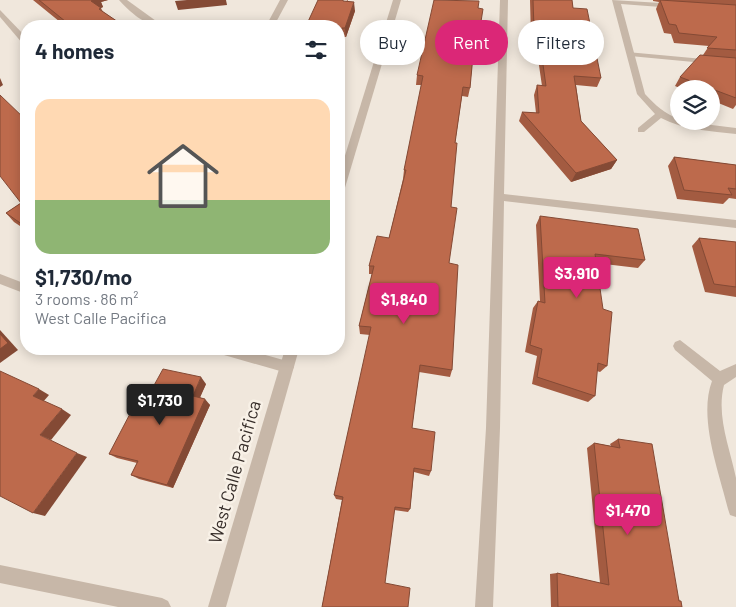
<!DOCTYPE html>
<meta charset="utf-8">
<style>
body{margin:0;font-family:Barlow,sans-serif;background:#f6f6f7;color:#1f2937;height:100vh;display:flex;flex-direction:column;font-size:19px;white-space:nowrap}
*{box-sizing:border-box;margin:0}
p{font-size:16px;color:#747a83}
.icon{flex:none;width:28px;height:28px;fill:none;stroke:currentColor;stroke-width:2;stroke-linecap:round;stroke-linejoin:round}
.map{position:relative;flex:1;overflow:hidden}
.side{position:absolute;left:20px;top:20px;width:325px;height:335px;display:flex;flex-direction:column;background:#fff;border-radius:20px;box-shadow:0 2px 12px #0003}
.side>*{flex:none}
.top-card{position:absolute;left:360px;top:20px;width:300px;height:45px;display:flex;gap:10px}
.buttons{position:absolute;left:670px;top:80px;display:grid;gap:10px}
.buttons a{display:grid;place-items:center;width:50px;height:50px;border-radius:50%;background:#fff;box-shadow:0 2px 12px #0003;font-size:25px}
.price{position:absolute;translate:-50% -42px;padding:0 11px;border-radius:5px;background:#db2777;color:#fff;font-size:16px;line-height:32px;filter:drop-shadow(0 1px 2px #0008)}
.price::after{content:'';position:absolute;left:50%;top:30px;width:15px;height:11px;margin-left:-8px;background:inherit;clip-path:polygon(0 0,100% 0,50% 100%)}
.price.on{background:#222;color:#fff}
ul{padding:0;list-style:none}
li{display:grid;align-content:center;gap:10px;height:265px;padding:0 15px}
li+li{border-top:1px solid #e0e1e3}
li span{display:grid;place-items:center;height:155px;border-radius:15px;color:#555}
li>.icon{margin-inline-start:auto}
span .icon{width:90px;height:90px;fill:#fffc;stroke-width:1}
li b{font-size:21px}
h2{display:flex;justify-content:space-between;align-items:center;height:60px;padding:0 15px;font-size:21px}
.pill{padding:0 18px;border-radius:22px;background:#fff;box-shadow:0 2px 12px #0003;font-size:18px;line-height:45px}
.pill.on{background:#db2777;color:#fff}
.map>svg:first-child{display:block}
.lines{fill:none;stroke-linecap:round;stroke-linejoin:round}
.service{fill:#c7b7a8;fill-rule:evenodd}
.minor{fill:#c7b7a8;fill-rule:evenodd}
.wall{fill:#a35b41}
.shaded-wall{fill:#844a35}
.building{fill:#bd6a4c;stroke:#844a35}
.labels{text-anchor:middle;stroke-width:5;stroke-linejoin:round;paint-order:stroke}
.near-street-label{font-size:18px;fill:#352c28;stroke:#f8f1e7}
</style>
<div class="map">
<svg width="736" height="607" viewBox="0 0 736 607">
<rect width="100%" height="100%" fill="#f0e7dc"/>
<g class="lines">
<!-- service -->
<g class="service">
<path d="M119,0H127L163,26C146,27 130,12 119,0Z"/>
<polygon points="280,0 288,0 274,26 266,26"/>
<polygon points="500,0 508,0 504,194 736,220 736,228 504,201 500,428 493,607 475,607 486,428"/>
<polygon points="627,52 736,62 736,66 630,56 627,56"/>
<polygon points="0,274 26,284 26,294 0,284"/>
<polygon points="217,349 244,349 287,361 292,363 294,367 292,371 287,373 224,355 219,353"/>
</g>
<!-- minor -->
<g class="minor">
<polygon points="393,0 401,0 344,191 339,195 339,175"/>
<path d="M612,0L677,4V8H674L621,4L645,94C655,105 665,114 679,119V121L736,128V134C711,131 684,130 661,118L644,132H638V128L655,114L637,94Z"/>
<polygon points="0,10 26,37 26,44 23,44 0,17"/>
<path d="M680,340L720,371L736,364V377L724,385C716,416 730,448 736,478C736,490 736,504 736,517L730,515L728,509C719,472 698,418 712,381L675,350L673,346L675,342Z"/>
<polygon points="285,349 299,349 226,607 208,607"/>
<polygon points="0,565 162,598 168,601 171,607 118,607 0,583"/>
</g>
</g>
<!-- wall -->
<g class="wall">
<polygon points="33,0 108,0 101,2 103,7 101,8 103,12 124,26 65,26"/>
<polygon points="348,0 348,2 355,11 346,37 342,37 339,47 339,26 306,26"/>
<polygon points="530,0 572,0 573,8 601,78 597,87 576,85 581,121 617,160 611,169 571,182 519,121 522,112 536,113 534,95 537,85 542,86 535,38 531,38"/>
<polygon points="653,0 736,0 736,105 733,109 711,100 711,89 682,89 675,86 680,77 703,55 709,46 674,43 671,34 664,33 656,9 659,2 653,1"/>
<polygon points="478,8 479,34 477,43 474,43 470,88 468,97 462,96 455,143 451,207 449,263 452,370 450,377 419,372 412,428 431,471 429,476 414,472 410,509 408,512 394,510 322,607 342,500 336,499 334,495 370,335 360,334 359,326 372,274 369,274 369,266 389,238 403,179 404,170 422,85 416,85 417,75"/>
<polygon points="26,120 26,230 14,222 6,213 21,203"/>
<polygon points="674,157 736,165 736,199 729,198 723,204 677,199 668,166"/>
<polygon points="540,216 645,260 638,268 596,263 607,366 600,372 597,371 595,396 588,402 532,384 537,356 525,352 533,308 538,301 540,301 536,225"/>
<polygon points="699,238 736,242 736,297 705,292 692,246"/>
<polygon points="206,384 200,397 210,405 173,488 139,479 131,475 137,463 117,458 109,454 152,389"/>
<polygon points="618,439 682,607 551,607 550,574 557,573 600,583 587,448 594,443 611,446 610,444"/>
</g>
<!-- shaded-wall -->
<g class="shaded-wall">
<polygon points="93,0 108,0 101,2 103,7 96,10 91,1"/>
<polygon points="187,0 226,0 227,5 178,10 175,1"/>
<polygon points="354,2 355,11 346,37 345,28"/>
<polygon points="342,28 342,37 339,47 339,36"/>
<polygon points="0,78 3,85 0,87"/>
<polygon points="617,160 611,169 571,182 576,173"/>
<polygon points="0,330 18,350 0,363"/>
<polygon points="201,377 206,384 198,402 193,396"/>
<polygon points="39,389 49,395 43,402 33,396"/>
<polygon points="205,399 210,405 173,488 167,485"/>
<polygon points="62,409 71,415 51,440 40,435"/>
<polygon points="77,453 87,457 45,516 33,513"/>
</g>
<!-- building -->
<g class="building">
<polygon points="39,0 93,0 91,1 101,8 99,9 124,26 71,26"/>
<polygon points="318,0 343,0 343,1 354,2 345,28 342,28 339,36 339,26 306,26"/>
<polygon points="434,0 479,1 478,8 483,9 479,34 475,34 470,88 463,87 455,143 457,143 451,207 457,208 449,263 458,265 452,370 420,365 412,428 435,432 431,471 414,468 410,509 395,507 385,583 410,588 408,607 322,607 343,497 334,495 371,327 359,326 374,266 369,266 377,236 389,238 406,170 404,170 423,76 417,75"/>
<polygon points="533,0 572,0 573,8 587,9 601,78 574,76 581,121 617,160 576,173 522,112 539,113 537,85 546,86 538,29 534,29"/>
<polygon points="660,0 736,5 736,50 707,48 717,37 679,33 676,25 669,24"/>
<polygon points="700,55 736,58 736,98 680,77"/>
<polygon points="0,95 26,120 26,227 6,213 21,203 0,176"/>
<polygon points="674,157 736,165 736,189 728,188 732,195 684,190"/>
<polygon points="540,216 638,229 645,260 595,254 603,309 612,312 607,366 598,363 595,396 537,377 542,349 530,345 538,301 545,303"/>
<polygon points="699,238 736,242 736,287 714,284"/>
<polygon points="0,334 8,343 0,349"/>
<polygon points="163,369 201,377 193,396 205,399 167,485 131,475 138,461 109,454 144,387 152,389"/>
<polygon points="0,371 39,389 33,396 62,409 40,435 77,453 33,513 0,496"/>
<polygon points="618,439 652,444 679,601 681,601 682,607 558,607 557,573 609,585 594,443 620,448"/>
</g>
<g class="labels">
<!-- near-street labels -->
<g class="near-street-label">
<text transform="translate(235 472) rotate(-74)" y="6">West Calle Pacifica</text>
</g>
</g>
</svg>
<div class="buttons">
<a><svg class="icon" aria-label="layers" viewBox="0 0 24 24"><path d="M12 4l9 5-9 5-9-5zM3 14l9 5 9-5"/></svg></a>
</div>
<b class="price" style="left:577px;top:299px">$3,910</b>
<b class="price" style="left:404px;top:325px">$1,840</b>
<b class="price on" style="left:160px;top:426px">$1,730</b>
<b class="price" style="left:628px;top:536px">$1,470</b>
<div class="top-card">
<a class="pill">Buy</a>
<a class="pill on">Rent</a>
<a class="pill">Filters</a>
</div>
<section class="side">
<h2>4 homes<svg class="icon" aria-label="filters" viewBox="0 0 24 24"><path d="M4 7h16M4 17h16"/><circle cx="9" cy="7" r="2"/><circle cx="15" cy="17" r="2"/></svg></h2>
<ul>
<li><span style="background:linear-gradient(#ffd9b3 65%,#8fb573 0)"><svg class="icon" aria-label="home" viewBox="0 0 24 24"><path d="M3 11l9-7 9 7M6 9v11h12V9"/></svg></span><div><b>$1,730/mo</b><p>3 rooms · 86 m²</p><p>West Calle Pacifica</p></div></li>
</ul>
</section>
</div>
